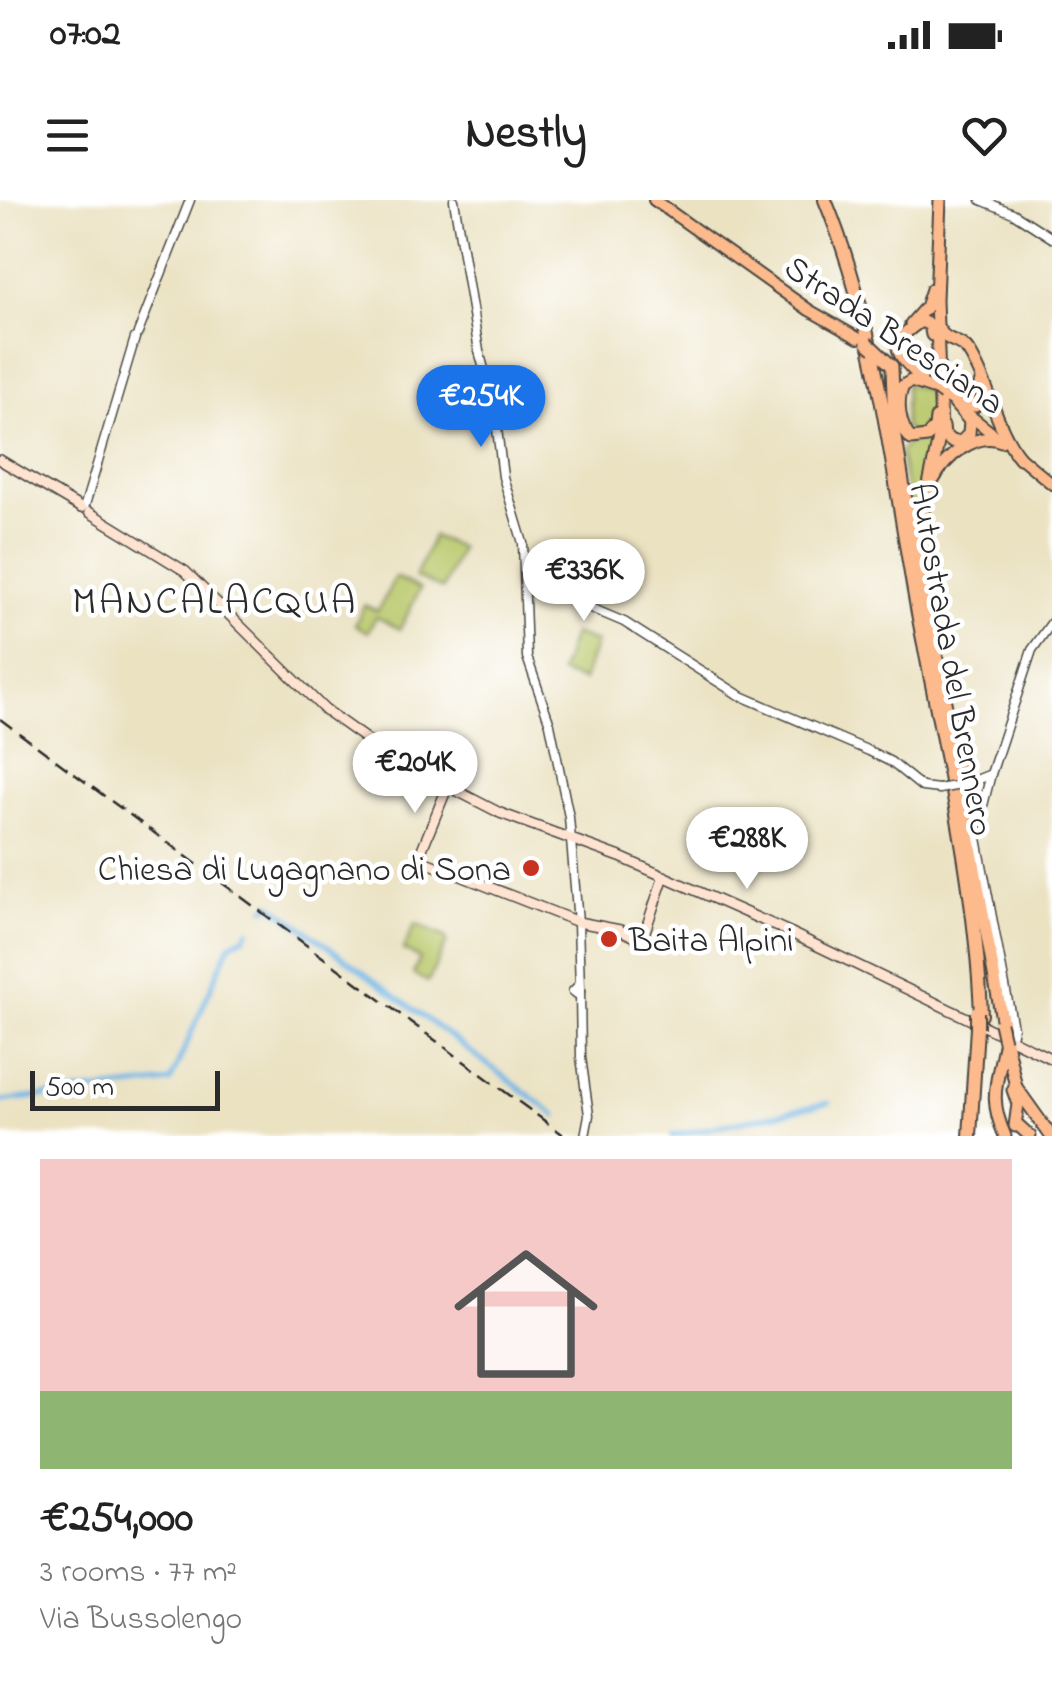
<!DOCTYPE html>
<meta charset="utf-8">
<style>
body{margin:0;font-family:"Indie Flower",sans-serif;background:#f2f2f2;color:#222;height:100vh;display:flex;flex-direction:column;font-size:38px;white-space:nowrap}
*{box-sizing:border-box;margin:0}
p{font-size:32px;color:#767676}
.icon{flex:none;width:55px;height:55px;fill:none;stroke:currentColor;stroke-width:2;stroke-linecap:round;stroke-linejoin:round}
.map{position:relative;height:936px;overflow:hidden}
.details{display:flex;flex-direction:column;background:#fff;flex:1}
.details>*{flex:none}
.scale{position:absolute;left:30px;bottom:25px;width:190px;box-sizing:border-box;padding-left:10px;border:5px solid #2b2b2b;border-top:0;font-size:28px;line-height:35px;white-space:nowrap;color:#2b2b2b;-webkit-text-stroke:8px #fff;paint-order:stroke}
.price{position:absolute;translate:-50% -85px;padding:0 22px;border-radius:35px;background:#fff;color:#222;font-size:32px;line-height:65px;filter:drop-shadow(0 2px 5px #0008)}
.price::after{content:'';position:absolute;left:50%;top:60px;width:30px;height:22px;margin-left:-15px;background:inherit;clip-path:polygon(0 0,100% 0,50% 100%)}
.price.on{background:#1a73e8;color:#fff}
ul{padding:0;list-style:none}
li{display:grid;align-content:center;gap:20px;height:530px;padding:0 40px}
li span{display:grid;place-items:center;height:310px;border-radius:0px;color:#555}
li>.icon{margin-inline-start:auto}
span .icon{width:180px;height:180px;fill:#fffc;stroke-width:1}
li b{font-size:42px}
.status{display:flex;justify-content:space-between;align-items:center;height:70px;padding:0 50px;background:#fff;direction:ltr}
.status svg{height:28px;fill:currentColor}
header{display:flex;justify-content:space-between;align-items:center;height:130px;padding:0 40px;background:#fff;font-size:45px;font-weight:700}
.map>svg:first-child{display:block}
.green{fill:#b9c86a;stroke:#727a4a;stroke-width:2.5}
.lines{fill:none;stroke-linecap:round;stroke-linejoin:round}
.canal{stroke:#6db5e5;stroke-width:5}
.tertiary-casing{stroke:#484642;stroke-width:11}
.secondary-casing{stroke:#484642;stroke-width:12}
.primary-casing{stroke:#484642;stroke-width:14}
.trunk-casing{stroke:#484642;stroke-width:15}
.motorway-casing{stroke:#484642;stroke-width:16}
.tertiary{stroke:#fff;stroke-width:8}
.secondary{stroke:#fee3d1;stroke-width:9}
.primary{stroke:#fcba8d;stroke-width:10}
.trunk{stroke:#fcba8d;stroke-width:11}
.motorway{stroke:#fcba8d;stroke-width:12}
.rail{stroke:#2b2b2b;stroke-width:2.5;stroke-dasharray:15 8;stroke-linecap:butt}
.tertiary-bridge-casing{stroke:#484642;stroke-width:11;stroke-linecap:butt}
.primary-bridge-casing{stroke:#484642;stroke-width:14;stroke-linecap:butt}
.trunk-bridge-casing{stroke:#484642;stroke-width:15;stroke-linecap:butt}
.motorway-bridge-casing{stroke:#484642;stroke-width:16;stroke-linecap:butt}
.tertiary-bridge{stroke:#fff;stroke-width:8}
.primary-bridge{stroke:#fcba8d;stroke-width:10}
.trunk-bridge{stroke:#fcba8d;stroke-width:11}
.motorway-bridge{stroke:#fcba8d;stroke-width:12}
.poi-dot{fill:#c8321e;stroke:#fff;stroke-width:4}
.labels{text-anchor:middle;stroke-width:9;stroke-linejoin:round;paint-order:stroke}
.street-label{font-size:35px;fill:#2b2b2b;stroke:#fff}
.poi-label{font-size:35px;fill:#2b2b2b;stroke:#fff;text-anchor:end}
.quarter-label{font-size:40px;letter-spacing:2.5px;fill:#2b2b2b;stroke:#fff}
</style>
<div class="status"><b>07:02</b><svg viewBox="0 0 49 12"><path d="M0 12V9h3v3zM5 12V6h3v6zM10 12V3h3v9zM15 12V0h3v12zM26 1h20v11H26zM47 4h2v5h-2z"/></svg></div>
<header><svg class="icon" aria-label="menu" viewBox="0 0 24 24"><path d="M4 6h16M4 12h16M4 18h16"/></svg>Nestly<svg class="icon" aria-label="heart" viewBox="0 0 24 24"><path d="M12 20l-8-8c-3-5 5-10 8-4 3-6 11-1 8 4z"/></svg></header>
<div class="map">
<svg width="1052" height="936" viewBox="0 0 1052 936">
<rect width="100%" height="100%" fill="#fff"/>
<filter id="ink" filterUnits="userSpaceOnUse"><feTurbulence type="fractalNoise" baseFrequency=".01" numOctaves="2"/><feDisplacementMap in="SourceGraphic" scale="20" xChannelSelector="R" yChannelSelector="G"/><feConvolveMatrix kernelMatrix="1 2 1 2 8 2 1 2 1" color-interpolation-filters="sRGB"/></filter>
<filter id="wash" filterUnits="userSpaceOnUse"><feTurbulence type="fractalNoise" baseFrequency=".0048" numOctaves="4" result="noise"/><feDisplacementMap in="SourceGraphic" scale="40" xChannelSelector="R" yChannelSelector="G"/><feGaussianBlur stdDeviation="2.25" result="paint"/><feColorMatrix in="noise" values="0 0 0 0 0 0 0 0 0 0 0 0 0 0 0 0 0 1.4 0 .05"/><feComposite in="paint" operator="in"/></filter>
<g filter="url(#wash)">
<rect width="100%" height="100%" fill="#ebe2c2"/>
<!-- green -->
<g class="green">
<polygon points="906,184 936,193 934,222 921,238 904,228"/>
<polygon points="933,239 916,318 911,318 900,252 910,240"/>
<polygon points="433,336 460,348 443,389 415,377"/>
<polygon points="395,377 420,389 400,429 376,417 368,432 355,425 364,405 378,411"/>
<polygon points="573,434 596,442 583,481 560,473"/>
<polygon points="415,724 445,737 447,742 428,782 413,774 420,758 403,750"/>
</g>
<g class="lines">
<!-- canal -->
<g class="canal">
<polyline points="265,708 271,704 556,915"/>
<polyline points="0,901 170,882 230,744 244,737 249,730"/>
<polyline points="672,936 829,903"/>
</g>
</g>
</g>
<g filter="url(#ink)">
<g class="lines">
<!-- tertiary casing -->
<g class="tertiary-casing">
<g id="tertiary">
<polyline points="454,0 479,151 494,205 503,277 523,343 527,457 550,524 569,617 578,722 580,790"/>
<polyline points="981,0 1013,13 1052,38"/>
<polyline points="138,133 190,0"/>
<polyline points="85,305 135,138"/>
<polyline points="527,381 624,422 739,495 869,551 891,562 922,587 939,589"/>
<polyline points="966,584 991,574"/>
<polygon points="577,787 580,791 577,794 573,791"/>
<polyline points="580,792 581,857 589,915 585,936"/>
<polyline points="1011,837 1013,828 976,633 991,574 1032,450 1052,422"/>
</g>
</g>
<!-- secondary casing -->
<g class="secondary-casing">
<g id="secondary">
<polyline points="0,260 81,308"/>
<polyline points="89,312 185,371 325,510 391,557 500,613 620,657 794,734"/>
<polyline points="447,588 418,659 578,722 620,730 642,740 664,676"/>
<polyline points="797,736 1052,859"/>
</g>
</g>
<!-- primary casing -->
<g class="primary-casing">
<g id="primary">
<polyline points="654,0 809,110 858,138"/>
<polyline points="964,211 1002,241"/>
<polyline points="1014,252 1052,284"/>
</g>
</g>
<!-- trunk casing -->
<g class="trunk-casing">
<g id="trunk">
<polyline points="940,0 936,100 941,229 920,326 918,351 1003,825"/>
<polyline points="911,124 926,107 932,89"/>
<path d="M939,129C946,143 961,139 969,152C990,185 995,227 1020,258"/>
<polyline points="874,149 892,166 894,225 913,345"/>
<path d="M921,178C896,152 885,145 921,121L930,125L932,135"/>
<path d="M935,189L911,181L903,186C896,201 899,226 911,239L927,237L935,227L936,218"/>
<polyline points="943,195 964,205 975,206 983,197 980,184"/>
<polyline points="943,226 944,235 952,242 962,241 969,234 970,221 955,204"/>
<path d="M934,279C944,258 977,230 1001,241"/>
<polyline points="1006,842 1016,887 1051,936"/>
<path d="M1004,845C997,883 988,898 1005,936"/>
<polyline points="1013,890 1018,904 1015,926"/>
<polyline points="1019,926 1030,936"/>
</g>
</g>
<!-- motorway casing -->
<g class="motorway-casing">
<g id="motorway">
<path d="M825,0C878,129 892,271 917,408C942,541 976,680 981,815"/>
<polyline points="970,936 977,828"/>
</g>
</g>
<!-- tertiary -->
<use href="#tertiary" class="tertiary"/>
<!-- secondary -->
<use href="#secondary" class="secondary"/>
<!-- primary -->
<use href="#primary" class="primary"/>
<!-- trunk -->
<use href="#trunk" class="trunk"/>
<!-- motorway -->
<use href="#motorway" class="motorway"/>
<!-- rail -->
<polyline class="rail" points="0,519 565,936"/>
<!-- tertiary-bridge casing -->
<g class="tertiary-bridge-casing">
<polyline id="tertiary-bridge" points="939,589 966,584"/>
</g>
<!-- primary-bridge casing -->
<g class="primary-bridge-casing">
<polyline id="primary-bridge" points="935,189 943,195"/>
</g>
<!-- trunk-bridge casing -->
<g class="trunk-bridge-casing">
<g id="trunk-bridge">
<polyline points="867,143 874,149"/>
<polyline points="1000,823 1004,841"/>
</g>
</g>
<!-- motorway-bridge casing -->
<g class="motorway-bridge-casing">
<polyline id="motorway-bridge" points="977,812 977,828"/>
</g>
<!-- tertiary-bridge -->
<use href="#tertiary-bridge" class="tertiary-bridge"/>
<!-- primary-bridge -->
<use href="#primary-bridge" class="primary-bridge"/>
<!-- trunk-bridge -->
<use href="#trunk-bridge" class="trunk-bridge"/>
<!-- motorway-bridge -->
<use href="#motorway-bridge" class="motorway-bridge"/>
</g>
</g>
<!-- markers -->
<g class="poi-dot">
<circle cx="531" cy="668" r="10"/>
<circle cx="609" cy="739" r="10"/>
</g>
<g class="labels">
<!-- street labels -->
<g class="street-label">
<text transform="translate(895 134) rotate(34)" y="12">Strada Bresciana</text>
<text transform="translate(953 459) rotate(80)" y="12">Autostrada del Brennero</text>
</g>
<!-- poi labels -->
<g class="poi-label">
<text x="511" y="680">Chiesa di Lugagnano di Sona</text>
<text x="629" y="751" text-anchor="start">Baita Alpini</text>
</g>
<!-- quarter labels -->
<g class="quarter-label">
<text x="215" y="413">MANCALACQUA</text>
</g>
</g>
</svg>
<div class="scale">500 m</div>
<b class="price on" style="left:481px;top:250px">€254K</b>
<b class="price" style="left:584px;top:424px">€336K</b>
<b class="price" style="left:415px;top:616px">€204K</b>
<b class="price" style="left:747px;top:692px">€288K</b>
</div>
<section class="details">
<ul>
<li><span style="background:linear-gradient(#f6c9c9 75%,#8fb573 0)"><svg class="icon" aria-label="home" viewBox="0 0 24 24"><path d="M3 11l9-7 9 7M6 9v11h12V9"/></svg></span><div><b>€254,000</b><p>3 rooms · 77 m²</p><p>Via Bussolengo</p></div></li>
</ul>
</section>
